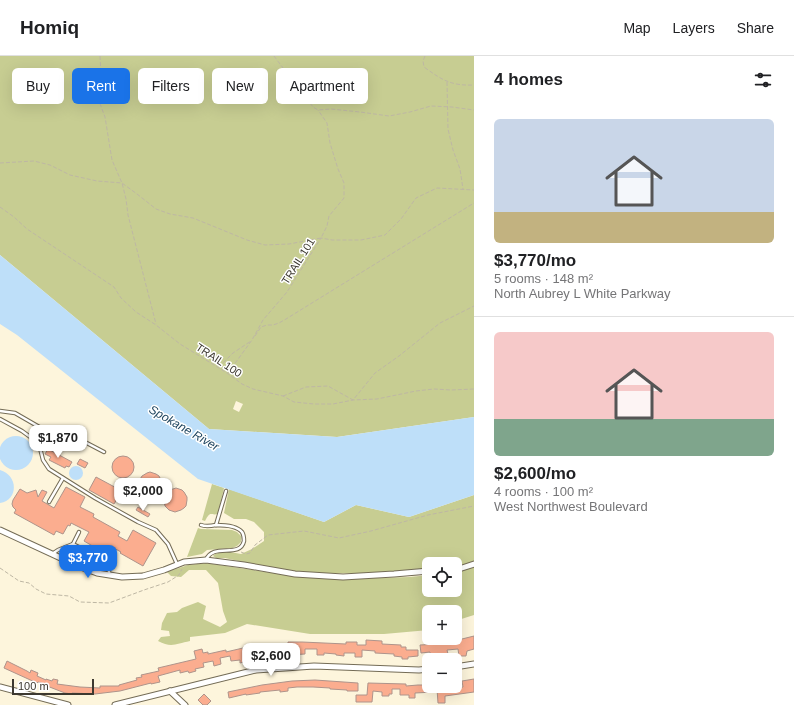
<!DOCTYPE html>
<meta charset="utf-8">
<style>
body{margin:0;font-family:Helvetica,sans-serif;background:#f2f2f2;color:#202124;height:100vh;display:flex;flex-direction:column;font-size:15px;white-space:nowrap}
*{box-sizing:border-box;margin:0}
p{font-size:13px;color:#757577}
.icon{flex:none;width:22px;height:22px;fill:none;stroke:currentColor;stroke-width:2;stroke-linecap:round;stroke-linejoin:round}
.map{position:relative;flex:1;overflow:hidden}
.sheet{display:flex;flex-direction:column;background:#fff;width:320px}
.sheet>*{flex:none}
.hud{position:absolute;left:12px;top:12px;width:380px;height:36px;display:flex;gap:8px}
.buttons{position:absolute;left:422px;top:501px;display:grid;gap:8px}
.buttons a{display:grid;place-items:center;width:40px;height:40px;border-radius:6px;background:#fff;box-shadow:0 4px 16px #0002;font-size:20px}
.scale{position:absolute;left:12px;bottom:10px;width:82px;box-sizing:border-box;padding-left:4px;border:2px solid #3d3930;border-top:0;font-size:11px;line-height:14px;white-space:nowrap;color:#3d3930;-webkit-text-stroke:3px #fff;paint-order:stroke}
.price{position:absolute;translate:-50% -34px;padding:0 9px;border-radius:8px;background:#fff;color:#222;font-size:13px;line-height:26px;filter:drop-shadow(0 1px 2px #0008)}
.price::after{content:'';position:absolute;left:50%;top:24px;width:12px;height:9px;margin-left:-6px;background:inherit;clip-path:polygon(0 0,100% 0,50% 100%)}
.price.selected{background:#1a73e8;color:#fff}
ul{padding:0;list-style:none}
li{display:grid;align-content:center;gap:8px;height:212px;padding:0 20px}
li+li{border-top:1px solid #e0e0e0}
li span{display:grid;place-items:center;height:124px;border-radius:6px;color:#555}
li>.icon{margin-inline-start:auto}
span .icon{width:72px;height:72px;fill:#fffc;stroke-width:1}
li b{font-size:17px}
h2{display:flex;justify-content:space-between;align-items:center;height:48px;padding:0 20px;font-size:17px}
.chip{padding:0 14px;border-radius:6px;background:#fff;box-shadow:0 4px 16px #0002;font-size:14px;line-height:36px}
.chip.selected{background:#1a73e8;color:#fff}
header{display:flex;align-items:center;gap:24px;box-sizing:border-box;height:56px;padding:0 20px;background:#fff;border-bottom:1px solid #e0e0e0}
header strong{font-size:19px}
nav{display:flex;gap:22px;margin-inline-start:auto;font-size:14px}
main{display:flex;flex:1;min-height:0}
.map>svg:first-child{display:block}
.green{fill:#c7cd92;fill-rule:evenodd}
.water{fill:#bedff9}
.building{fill:#fbad8f;stroke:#ae948b}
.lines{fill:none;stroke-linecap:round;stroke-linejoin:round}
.service-casing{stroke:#746c56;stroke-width:4.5}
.minor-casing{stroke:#746c56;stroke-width:7}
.path{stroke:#beb7a4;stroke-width:1;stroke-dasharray:4 2;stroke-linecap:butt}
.service{stroke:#fff;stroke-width:2.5}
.minor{stroke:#fff;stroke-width:5}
.labels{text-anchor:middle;stroke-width:3;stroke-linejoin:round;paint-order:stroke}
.street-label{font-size:11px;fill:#3d3930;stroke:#fff}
.water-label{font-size:12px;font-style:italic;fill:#1f455f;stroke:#fff}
</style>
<header>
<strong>Homiq</strong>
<nav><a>Map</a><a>Layers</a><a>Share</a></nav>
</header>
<main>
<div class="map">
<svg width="474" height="649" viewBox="0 0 474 649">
<rect width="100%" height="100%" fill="#fdf5dc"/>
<!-- green -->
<g class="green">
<path d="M0,0H474V361L337,381L209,373L0,199ZM236,345L243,348L239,356L233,353Z"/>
<path d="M212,428L224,432L218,458C210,460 211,454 205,465L202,464Z"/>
<path d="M229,433L324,466L356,449L409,461L474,439V506L455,510V508H429V513C387,516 345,519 304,516C277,513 251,508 225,502H216L213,500L215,498L225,495L241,498L252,493L264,485V476L254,466L246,463H234L224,457Z"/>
<polygon points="198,472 201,473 232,474 237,476 241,480 241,486 237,490 232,492 207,494 202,498 187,501"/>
<path d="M206,507L300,521L341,523L410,521L429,519V534H455V515L474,511V559L455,565V556H429V574L384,578H310L247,568L225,577L190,581V585C176,588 171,592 158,585L161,581L170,580L169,575L161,574L162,567L167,557L177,556L182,552L198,546L206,550L203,563L220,571L227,566L223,555L218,527L206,514H189L181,521L171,520L167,516L188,509Z"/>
</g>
<!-- water -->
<g class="water">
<polygon points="0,199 209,373 337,381 474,361 474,439 409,461 356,449 324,466 198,423 17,279 0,268"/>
<circle cx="16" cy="397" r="17"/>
<circle cx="76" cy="417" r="7"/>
<path d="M0,414C18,419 19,444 0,447Z"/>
</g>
<!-- building -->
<g class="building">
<polygon points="48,393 72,406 69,411 66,410 65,412 49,404 51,401 45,398"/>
<circle cx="123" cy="411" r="11"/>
<polygon points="80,403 88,407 85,412 77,408"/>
<polygon points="150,416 156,418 159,420 160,422 162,428 161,435 156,438 150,440 144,438 140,434 138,428 139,425 142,420 147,417"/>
<polygon points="96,421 122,435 114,448 89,434"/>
<polygon points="66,431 85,441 80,451 94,458 93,461 120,476 118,480 127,485 133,474 156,487 143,510 120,497 121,496 112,491 108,499 84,485 89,476 71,467 70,470 68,469 63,478 56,475 54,479 14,457 16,454 13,451 12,448 13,444 20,433 27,437 36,434 38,441 42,434 47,436 42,445 54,452"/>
<polygon points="176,432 182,434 184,436 187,441 187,444 186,450 184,452 181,454 175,456 169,454 165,450 164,444 165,438 170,434"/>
<polygon points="138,451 150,458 148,461 136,454"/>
<polygon points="474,580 474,593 467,595 466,600 459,600 458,593 447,594 448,598 437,599 430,600 430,596 421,597 420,589 438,588 438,583 445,582 445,584 454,583 454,585"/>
<polygon points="366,584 382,585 382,588 401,589 401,591 406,591 406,594 418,594 418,600 408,601 408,603 402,603 402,601 394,600 394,598 375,597 375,595 362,594 362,601 355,601 355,597 344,597 344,600 336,599 336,598 324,597 324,599 317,599 317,593 305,593 305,598 289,599 288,596 253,600 252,592 274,590 274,591 288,589 288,586 302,586 346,588 346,586 357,586 357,589 366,589"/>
<polygon points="243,592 244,598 247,597 248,605 240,607 240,604 231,605 230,600 220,602 221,608 214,610 213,605 203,607 204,611 195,613 196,615 189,617 188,615 180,617 180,614 158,620 160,626 151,628 151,627 120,635 95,638 72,637 72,638 65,637 47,630 47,629 38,626 37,627 4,612 7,605 27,615 30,617 31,614 38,617 37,620 46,624 46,623 52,625 53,623 58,624 57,628 80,631 100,632 100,630 119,630 119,629 137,624 136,622 142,621 141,619 159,615 158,612 196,603 194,595 202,593 203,597 208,596 208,598 226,594 226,596"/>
<polygon points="474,623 474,636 445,640 445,647 438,647 437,633 444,633 444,630 451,630 451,632 463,631 462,625"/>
<polygon points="315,624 358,627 358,635 347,635 347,634 330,633 330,632 313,631 297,631 288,632 288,635 280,636 280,634 260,636 260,637 246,639 246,638 229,642 228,636 262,629 292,625"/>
<polygon points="368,627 406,628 406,630 418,629 424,629 423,627 429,627 429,630 434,630 434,636 415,637 415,642 409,642 409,639 400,639 400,633 392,633 392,638 389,638 389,640 382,640 382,636 373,635 372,646 356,646 356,639 367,639"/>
<polygon points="204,638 211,645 207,649 203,649 198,644"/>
</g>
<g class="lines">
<!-- service casing -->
<g class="service-casing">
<g id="service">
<polyline points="0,355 15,357 41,372 60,373 104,396"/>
<polyline points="0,363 22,375 33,383 40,392 43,404 49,413 95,442 138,466 156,474 168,488 177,508"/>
<polyline points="49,446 63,422"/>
<path d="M201,469C206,471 211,470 216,469C224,469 237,470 242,476C244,479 244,482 244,485C240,503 213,486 206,504"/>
<polyline points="216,469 226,435"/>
<polyline points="73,488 79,476"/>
<polyline points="52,498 58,494 73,488 109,507 109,518"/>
<polyline points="109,507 112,501"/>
</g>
</g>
<!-- minor casing -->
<g class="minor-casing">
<g id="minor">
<polyline points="0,474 78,510 97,517 122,521 143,520 164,514 184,506 206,504 244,509 295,518 343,521 394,518 429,515"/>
<polyline points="455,512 462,512 474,508"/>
<polyline points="455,611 474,608"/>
<polyline points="0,631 68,649"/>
<polyline points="170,635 185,649"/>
<polyline points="115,649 256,614 314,610 419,614 429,613"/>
</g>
</g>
<!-- path -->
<g class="path">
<polyline points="100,0 101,19 98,32 99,45 105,61 112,104 122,127 126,143 128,159 156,268"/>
<polyline points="274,0 286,16 297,25 304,39 313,51 318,54 331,53 360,56 389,60 410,56 431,50 452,51 474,54"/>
<path d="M425,0L423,5L424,11C442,24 451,30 474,29"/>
<polyline points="447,26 448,73 453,94 460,113 463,133"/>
<polyline points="0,107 34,105 50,109 70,119 97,125 122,127 137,138 156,153 170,158 193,162 247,184 265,189 289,188 321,182 327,170 329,160 344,142 344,127 338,113 330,87 327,67 318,54"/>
<polyline points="0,151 14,161 27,173 114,231 121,242 136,256 156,269 180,288 227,317 242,328 253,333 283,340 294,346 314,348 333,348 353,344 377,343 416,335 434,333 451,334 474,333"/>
<polyline points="255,280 261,271 267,269 273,269 279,267 286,263 474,147"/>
<polyline points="219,311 233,297 251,285"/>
<polyline points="228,317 252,284 263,264 287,236 321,182 332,184 361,184 385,179 401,163 416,142 437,132 474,134"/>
<polyline points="283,340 306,331 328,330 353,344 375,317 399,300 440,267 474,250"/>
<polyline points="241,496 246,498 250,497 255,489 268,479 304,475 339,482 371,475 428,459 474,450"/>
<polyline points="0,512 19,525 29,527 36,533 46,538 69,540 80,546 109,547 144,534 168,526 179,519 182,513"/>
</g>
<!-- service -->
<use href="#service" class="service"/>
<!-- minor -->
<use href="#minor" class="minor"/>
</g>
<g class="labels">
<!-- street labels -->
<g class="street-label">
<text transform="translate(298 205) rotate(-58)" y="4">TRAIL 101</text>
<text transform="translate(219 304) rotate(33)" y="4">TRAIL 100</text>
</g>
<!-- water labels -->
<g class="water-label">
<text transform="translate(184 372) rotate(30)" y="4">Spokane River</text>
</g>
</g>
</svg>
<div class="buttons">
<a><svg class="icon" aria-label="locate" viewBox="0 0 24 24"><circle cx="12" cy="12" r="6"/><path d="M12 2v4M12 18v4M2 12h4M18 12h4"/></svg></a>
<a>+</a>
<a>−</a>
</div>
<div class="scale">100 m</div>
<b class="price" style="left:58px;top:403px">$1,870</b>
<b class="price" style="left:143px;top:456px">$2,000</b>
<b class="price selected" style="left:88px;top:523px">$3,770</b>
<b class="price" style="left:271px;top:621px">$2,600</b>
<div class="hud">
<a class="chip">Buy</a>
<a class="chip selected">Rent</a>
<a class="chip">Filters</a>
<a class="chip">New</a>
<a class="chip">Apartment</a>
</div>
</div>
<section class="sheet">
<h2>4 homes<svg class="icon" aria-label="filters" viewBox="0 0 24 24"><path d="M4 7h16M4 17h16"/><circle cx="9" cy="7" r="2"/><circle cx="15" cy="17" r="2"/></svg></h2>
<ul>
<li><span style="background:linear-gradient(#c9d6e8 75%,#c2b280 0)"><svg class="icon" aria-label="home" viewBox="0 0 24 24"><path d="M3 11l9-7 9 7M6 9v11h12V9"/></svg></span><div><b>$3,770/mo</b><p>5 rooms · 148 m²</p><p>North Aubrey L White Parkway</p></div></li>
<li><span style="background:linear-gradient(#f6c9c9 70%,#7fa58c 0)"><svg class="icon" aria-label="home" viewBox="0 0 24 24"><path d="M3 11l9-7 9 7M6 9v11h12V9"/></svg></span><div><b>$2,600/mo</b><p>4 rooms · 100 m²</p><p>West Northwest Boulevard</p></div></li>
</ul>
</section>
</main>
